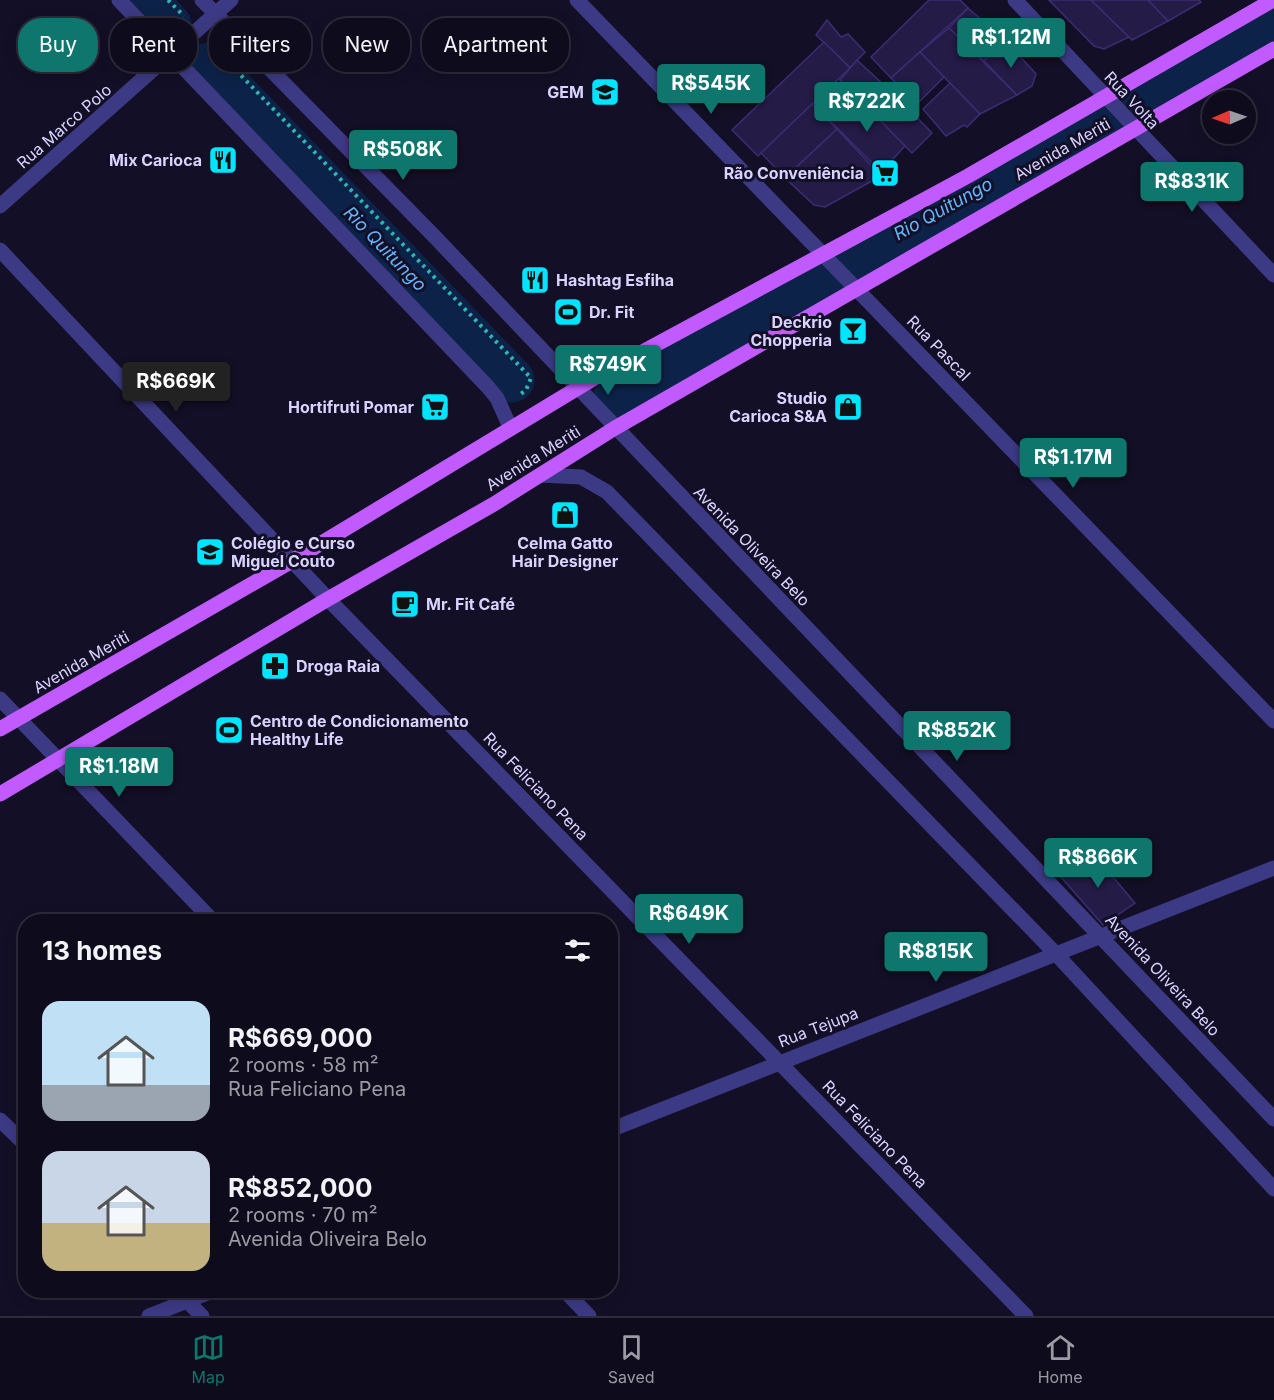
<!DOCTYPE html>
<meta charset="utf-8">
<style>
body{margin:0;font-family:Inter,sans-serif;background:#1c1929;color:#f1f3f6;height:100vh;display:flex;flex-direction:column;font-size:22px;white-space:nowrap}
*{box-sizing:border-box;margin:0}
p{font-size:20px;color:#9b9ba3}
.icon{flex:none;width:33px;height:33px;fill:none;stroke:currentColor;stroke-width:2;stroke-linecap:round;stroke-linejoin:round}
.map{position:relative;flex:1;overflow:hidden}
.side{position:absolute;left:18px;top:914px;width:600px;height:384px;display:flex;flex-direction:column;background:#0e0b1c;border-radius:24px;box-shadow:0 3px 15px #0003,0 0 0 2px #2e2b3b}
.side>*{flex:none}
.top-card{position:absolute;left:18px;top:18px;width:600px;height:54px;display:flex;gap:12px}
.needle{width:39px;rotate:268deg}
.tools{position:absolute;left:1202px;top:90px;display:grid;gap:12px}
.tools a{display:grid;place-items:center;width:54px;height:54px;border-radius:50%;background:#0e0b1c;box-shadow:0 3px 15px #0003,0 0 0 2px #2e2b3b;font-size:30px}
.price{position:absolute;translate:-50% -51px;padding:0 14px;border-radius:6px;background:#0f766e;color:#fff;font-size:20px;line-height:39px;filter:drop-shadow(0 2px 3px #0008)}
.price::after{content:'';position:absolute;left:50%;top:36px;width:18px;height:14px;margin-left:-9px;background:inherit;clip-path:polygon(0 0,100% 0,50% 100%)}
.price.current{background:#222;color:#fff}
ul{padding:0;list-style:none}
li{display:flex;align-items:center;gap:18px;height:150px;padding:0 24px}
li span{display:grid;place-items:center;flex:none;width:168px;height:120px;border-radius:18px;color:#555}
li>.icon{margin-inline-start:auto}
span .icon{width:72px;height:72px;fill:#fffc;stroke-width:1}
li b{font-size:26px}
h2{display:flex;justify-content:space-between;align-items:center;height:72px;padding:0 24px;font-size:26px}
.chip{padding:0 21px;border-radius:24px;background:#0e0b1c;box-shadow:0 3px 15px #0003,0 0 0 2px #2e2b3b;font-size:21px;line-height:54px}
.chip.current{background:#0f766e;color:#fff}
.tab-bar{display:flex;justify-content:space-around;align-items:center;height:84px;border-top:2px solid #2e2b3b;background:#0e0b1c;font-size:16px;color:#9b9ba3}
.tab-bar a{display:grid;justify-items:center;gap:3px}
.tab-bar .current{color:#0f766e}
.map>svg:first-child{display:block}
.lines{fill:none;stroke-linecap:round;stroke-linejoin:round}
.river{stroke:#0c2248;stroke-width:45}
.building{fill:#241b47;stroke:#3b2d73;stroke-width:1.5}
.path{stroke:#2fb8b0;stroke-width:4;stroke-dasharray:3 4.5;stroke-linecap:butt}
.minor{stroke:#3d3a85;stroke-width:15}
.major{stroke:#c25bff;stroke-width:15}
.labels{text-anchor:middle;stroke-width:6;stroke-linejoin:round;paint-order:stroke}
.poi-label{font-size:16px;font-weight:bold;fill:#d9d4ff;stroke:#130f26;text-anchor:end}
.street-label{font-size:16px;fill:#d9d4ff;stroke:#130f26}
.water-label{font-size:18px;font-style:italic;fill:#62b6ff;stroke:#130f26}
</style>
<div class="map">
<svg width="1274" height="1316" viewBox="0 0 1274 1316">
<rect width="100%" height="100%" fill="#130f26"/>
<g class="lines">
<!-- river -->
<g class="river">
<polyline points="145,0 169,25"/>
<polyline points="208,65 512,380"/>
<polyline points="614,401 797,291 1079,134 1274,21"/>
</g>
</g>
<!-- building -->
<g class="building">
<polygon points="929,0 960,0 968,8 891,78 871,57"/>
<polygon points="1049,0 1091,0 1129,37 1104,49 1094,46"/>
<polygon points="1091,0 1148,0 1168,21 1132,40"/>
<polygon points="1148,0 1199,0 1201,2 1168,21"/>
<polygon points="968,8 1006,41 984,61 949,28"/>
<polygon points="827,20 841,37 848,34 865,52 850,68 816,35"/>
<polygon points="949,28 1017,95 980,114 920,52"/>
<polygon points="1006,41 1036,74 1032,86 1017,95 984,61"/>
<polygon points="824,42 850,68 758,156 732,130"/>
<polygon points="920,52 944,77 917,104 891,78"/>
<polygon points="857,60 887,88 866,107 840,80"/>
<polygon points="950,83 980,114 967,127 964,125 946,136 923,109"/>
<polygon points="893,93 932,133 912,153 872,113"/>
<polygon points="854,94 905,146 881,172 828,119"/>
<polygon points="812,104 837,129 785,178 761,153"/>
<polygon points="837,129 881,176 825,207 814,205 785,178"/>
<polygon points="1092,852 1135,903 1103,925 1061,877"/>
</g>
<g class="lines">
<!-- path -->
<g class="path">
<polyline points="168,0 184,16"/>
<polyline points="210,43 531,378 526,390 518,396"/>
</g>
<!-- minor -->
<g class="minor">
<polyline points="119,0 487,386 497,398 510,427"/>
<polyline points="202,0 434,236 1274,1119"/>
<polyline points="577,0 1274,721"/>
<polyline points="1015,0 1274,275"/>
<polyline points="0,206 231,0"/>
<polyline points="0,250 328,599 1026,1316"/>
<polyline points="540,475 581,477 607,492 1056,954 1274,1189"/>
<polyline points="0,699 213,921"/>
<polyline points="0,1120 26,1145"/>
<polyline points="610,1130 1274,868"/>
<polyline points="176,1290 202,1316"/>
<polyline points="564,1290 589,1316"/>
<polyline points="149,1316 215,1290"/>
</g>
<!-- major -->
<g class="major">
<polyline points="0,729 292,561 596,377 968,176 1273,0"/>
<polyline points="0,794 328,599 494,504 615,428 1274,49"/>
</g>
</g>
<!-- icons -->
<defs>
<g id="school-square" transform="scale(1.5)"><rect x="-9" y="-9" width="18" height="18" rx="4" fill="#00e5ff" stroke="#130f26"/><path d="M0-5L7-2L0 1L-7-2ZM-4 1L0 2.5L4 1V4Q0 6-4 4Z" fill="#111"/></g>
<g id="restaurant-square" transform="scale(1.5)"><rect x="-9" y="-9" width="18" height="18" rx="4" fill="#00e5ff" stroke="#130f26"/><path d="M-5-6h1v4h1v-4h1v4h1v-4h1v5L-1.5 .5V6h-2V.5L-5-1ZM5-6V6H3V1.5H1.5Q1.5-4 5-6Z" fill="#111"/></g>
<g id="supermarket-square" transform="scale(1.5)"><rect x="-9" y="-9" width="18" height="18" rx="4" fill="#00e5ff" stroke="#130f26"/><path d="M-6-5.5h2.5l.6 2H6L4.5 2H-2.5L-4.4-4H-6ZM-1.5 3.2a1.3 1.3 0 1 0 .1 0ZM3 3.2a1.3 1.3 0 1 0 .1 0Z" fill="#111"/></g>
<g id="stadium-square" transform="scale(1.5)"><rect x="-9" y="-9" width="18" height="18" rx="4" fill="#00e5ff" stroke="#130f26"/><path d="M0-5a6.5 5 0 1 0 0 10a6.5 5 0 1 0 0-10ZM-3.5-1.8h7v3.6h-7Z" fill="#111"/></g>
<g id="bar-square" transform="scale(1.5)"><rect x="-9" y="-9" width="18" height="18" rx="4" fill="#00e5ff" stroke="#130f26"/><path d="M-6-5H6L.8 .8V4.5H3.5V6h-7V4.5H-.8V.8Z" fill="#111"/></g>
<g id="shop-square" transform="scale(1.5)"><rect x="-9" y="-9" width="18" height="18" rx="4" fill="#00e5ff" stroke="#130f26"/><path d="M-5-2.5h2.3a2.7 3.5 0 0 1 5.4 0H5L5.5 6h-11ZM-1.5-2.5h3a1.5 2.3 0 0 0-3 0Z" fill="#111"/></g>
<g id="cafe-square" transform="scale(1.5)"><rect x="-9" y="-9" width="18" height="18" rx="4" fill="#00e5ff" stroke="#130f26"/><path d="M-5.5-4.5H6V0H3Q3 3.5 0 3.5H-2.5Q-5.5 3.5-5.5 0ZM3-3.2v2h1.7v-2ZM-6 4.5H4V6H-6Z" fill="#111"/></g>
<g id="pharmacy-square" transform="scale(1.5)"><rect x="-9" y="-9" width="18" height="18" rx="4" fill="#00e5ff" stroke="#130f26"/><path d="M-2-6h4v4h4v4h-4v4h-4v-4h-4v-4h4Z" fill="#111"/></g>
</defs>
<g fill-rule="evenodd">
<use href="#school-square" x="605" y="92"/>
<use href="#restaurant-square" x="223" y="160"/>
<use href="#supermarket-square" x="885" y="173"/>
<use href="#restaurant-square" x="535" y="280"/>
<use href="#stadium-square" x="568" y="312"/>
<use href="#bar-square" x="853" y="331"/>
<use href="#supermarket-square" x="435" y="407"/>
<use href="#shop-square" x="848" y="407"/>
<use href="#shop-square" x="565" y="515"/>
<use href="#school-square" x="210" y="552"/>
<use href="#cafe-square" x="405" y="604"/>
<use href="#pharmacy-square" x="275" y="666"/>
<use href="#stadium-square" x="229" y="730"/>
</g>
<g class="labels">
<!-- poi labels -->
<g class="poi-label">
<text x="584" y="98">GEM</text>
<text x="202" y="166">Mix Carioca</text>
<text x="864" y="179">Rão Conveniência</text>
<text x="556" y="286" text-anchor="start">Hashtag Esfiha</text>
<text x="589" y="318" text-anchor="start">Dr. Fit</text>
<text x="832" y="328">Deckrio<tspan x="832" dy="18">Chopperia</tspan></text>
<text x="827" y="404">Studio<tspan x="827" dy="18">Carioca S&amp;A</tspan></text>
<text x="414" y="413">Hortifruti Pomar</text>
<text x="231" y="549" text-anchor="start">Colégio e Curso<tspan x="231" dy="18">Miguel Couto</tspan></text>
<text x="565" y="549" text-anchor="middle">Celma Gatto<tspan x="565" dy="18">Hair Designer</tspan></text>
<text x="426" y="610" text-anchor="start">Mr. Fit Café</text>
<text x="296" y="672" text-anchor="start">Droga Raia</text>
<text x="250" y="727" text-anchor="start">Centro de Condicionamento<tspan x="250" dy="18">Healthy Life</tspan></text>
</g>
<!-- street labels -->
<g class="street-label">
<text transform="translate(1132 100) rotate(47)" y="6">Rua Volta</text>
<text transform="translate(64 126) rotate(-41)" y="6">Rua Marco Polo</text>
<text transform="translate(1062 149) rotate(-30)" y="6">Avenida Meriti</text>
<text transform="translate(939 348) rotate(46)" y="6">Rua Pascal</text>
<text transform="translate(533 458) rotate(-32)" y="6">Avenida Meriti</text>
<text transform="translate(752 546) rotate(46)" y="6">Avenida Oliveira Belo</text>
<text transform="translate(81 662) rotate(-30)" y="6">Avenida Meriti</text>
<text transform="translate(536 786) rotate(46)" y="6">Rua Feliciano Pena</text>
<text transform="translate(1163 975) rotate(47)" y="6">Avenida Oliveira Belo</text>
<text transform="translate(818 1027) rotate(-21)" y="6">Rua Tejupa</text>
<text transform="translate(875 1134) rotate(46)" y="6">Rua Feliciano Pena</text>
</g>
<!-- water labels -->
<g class="water-label">
<text transform="translate(943 209) rotate(-29)" y="6">Rio Quitungo</text>
<text transform="translate(385 249) rotate(46)" y="6">Rio Quitungo</text>
</g>
</g>
</svg>
<div class="tools">
<a><svg class="needle" viewBox="-14 -14 28 28"><path d="M0-13l5 13h-10z" fill="#e53935"/><path d="M0 13l5-13h-10z" fill="#9b9ba3"/></svg></a>
</div>
<b class="price" style="left:1011px;top:69px">R$1.12M</b>
<b class="price" style="left:711px;top:115px">R$545K</b>
<b class="price" style="left:867px;top:133px">R$722K</b>
<b class="price" style="left:403px;top:181px">R$508K</b>
<b class="price" style="left:1192px;top:213px">R$831K</b>
<b class="price" style="left:608px;top:396px">R$749K</b>
<b class="price current" style="left:176px;top:413px">R$669K</b>
<b class="price" style="left:1073px;top:489px">R$1.17M</b>
<b class="price" style="left:957px;top:762px">R$852K</b>
<b class="price" style="left:119px;top:798px">R$1.18M</b>
<b class="price" style="left:1098px;top:889px">R$866K</b>
<b class="price" style="left:689px;top:945px">R$649K</b>
<b class="price" style="left:936px;top:983px">R$815K</b>
<div class="top-card">
<a class="chip current">Buy</a>
<a class="chip">Rent</a>
<a class="chip">Filters</a>
<a class="chip">New</a>
<a class="chip">Apartment</a>
</div>
<section class="side">
<h2>13 homes<svg class="icon" aria-label="filters" viewBox="0 0 24 24"><path d="M4 7h16M4 17h16"/><circle cx="9" cy="7" r="2"/><circle cx="15" cy="17" r="2"/></svg></h2>
<ul>
<li><span style="background:linear-gradient(#bfe0f5 70%,#9aa5b1 0)"><svg class="icon" aria-label="home" viewBox="0 0 24 24"><path d="M3 11l9-7 9 7M6 9v11h12V9"/></svg></span><div><b>R$669,000</b><p>2 rooms · 58 m²</p><p>Rua Feliciano Pena</p></div></li>
<li><span style="background:linear-gradient(#c9d6e8 60%,#c2b280 0)"><svg class="icon" aria-label="home" viewBox="0 0 24 24"><path d="M3 11l9-7 9 7M6 9v11h12V9"/></svg></span><div><b>R$852,000</b><p>2 rooms · 70 m²</p><p>Avenida Oliveira Belo</p></div></li>
</ul>
</section>
</div>
<nav class="tab-bar">
<a class="current"><svg class="icon" aria-label="map" viewBox="0 0 24 24"><path d="M3 6l6-2 6 2 6-2v14l-6 2-6-2-6 2zM9 4v14M15 6v14"/></svg>Map</a>
<a><svg class="icon" aria-label="saved" viewBox="0 0 24 24"><path d="M7 4h10v16l-5-4-5 4z"/></svg>Saved</a>
<a><svg class="icon" aria-label="home" viewBox="0 0 24 24"><path d="M3 11l9-7 9 7M6 9v11h12V9"/></svg>Home</a>
</nav>
